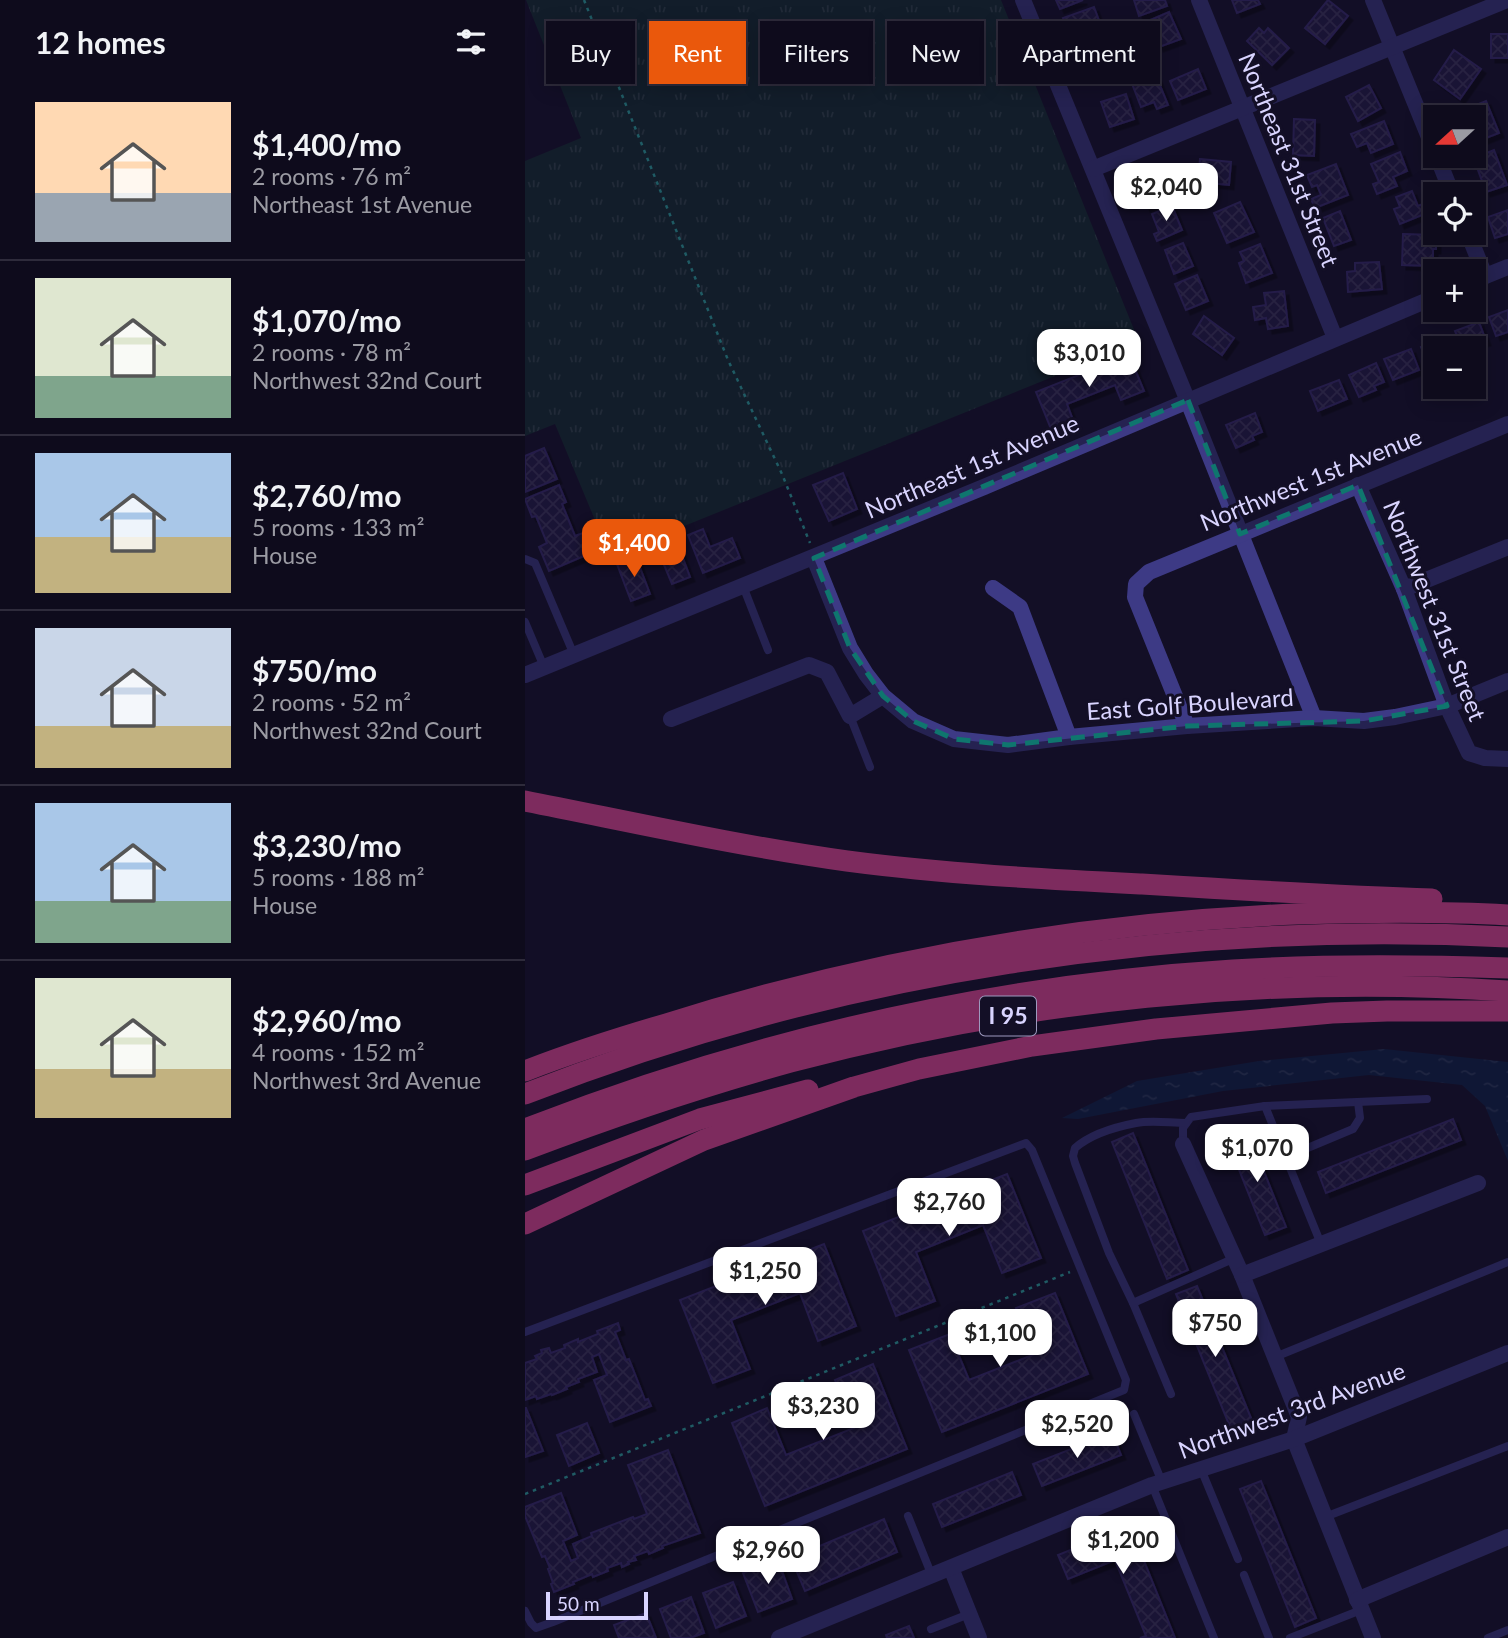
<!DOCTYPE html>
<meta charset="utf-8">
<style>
body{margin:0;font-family:Lato,sans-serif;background:#1c1929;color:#f1f3f6;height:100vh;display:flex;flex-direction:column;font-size:26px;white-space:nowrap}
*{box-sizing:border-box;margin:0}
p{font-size:23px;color:#9b9ba3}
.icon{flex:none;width:38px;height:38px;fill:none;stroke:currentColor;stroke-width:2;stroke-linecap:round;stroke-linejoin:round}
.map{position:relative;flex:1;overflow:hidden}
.drawer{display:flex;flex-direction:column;background:#0e0b1c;width:525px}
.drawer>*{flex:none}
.top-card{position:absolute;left:21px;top:21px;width:665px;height:63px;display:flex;gap:14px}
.needle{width:46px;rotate:249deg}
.fabs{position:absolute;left:898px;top:105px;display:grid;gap:14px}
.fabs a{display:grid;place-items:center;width:63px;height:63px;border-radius:0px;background:#0e0b1c;box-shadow:0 4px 18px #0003,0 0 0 2px #2e2b3b;font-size:35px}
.scale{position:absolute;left:21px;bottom:18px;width:102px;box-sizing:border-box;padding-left:7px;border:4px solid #d9d4ff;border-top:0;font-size:19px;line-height:24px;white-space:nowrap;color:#d9d4ff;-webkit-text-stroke:5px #130f26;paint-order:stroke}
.price{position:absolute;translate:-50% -60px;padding:0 16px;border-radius:14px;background:#fff;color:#222;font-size:23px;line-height:46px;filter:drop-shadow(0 2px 4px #0008)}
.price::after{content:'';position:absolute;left:50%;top:42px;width:21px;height:16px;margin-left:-10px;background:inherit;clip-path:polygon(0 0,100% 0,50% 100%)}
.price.selected{background:#ea580c;color:#fff}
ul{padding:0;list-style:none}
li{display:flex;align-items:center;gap:21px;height:175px;padding:0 35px}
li+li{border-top:2px solid #2e2b3b}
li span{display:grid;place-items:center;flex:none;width:196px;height:140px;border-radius:0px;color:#555}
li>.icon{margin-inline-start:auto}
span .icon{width:84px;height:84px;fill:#fffc;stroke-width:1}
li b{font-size:30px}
h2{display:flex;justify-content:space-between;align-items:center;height:84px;padding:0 35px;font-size:30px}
.tag{padding:0 24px;border-radius:0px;background:#0e0b1c;box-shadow:0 4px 18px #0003,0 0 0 2px #2e2b3b;font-size:24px;line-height:63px}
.tag.selected{background:#ea580c;color:#fff}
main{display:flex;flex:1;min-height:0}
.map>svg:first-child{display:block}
.grass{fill:url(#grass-tufts)}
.water{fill:url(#water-ripples)}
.building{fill:url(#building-cross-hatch);stroke:#3b2d73;stroke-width:2;filter:url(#shadow)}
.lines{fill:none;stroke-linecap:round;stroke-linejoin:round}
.path{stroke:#2fb8b0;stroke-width:2.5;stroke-dasharray:3.5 5;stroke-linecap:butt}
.service{stroke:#3d3a85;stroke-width:8}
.minor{stroke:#3d3a85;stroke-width:16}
.motorway{stroke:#ff4fa3;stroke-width:21}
.marked{fill:none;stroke:#0f766e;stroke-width:5;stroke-dasharray:14 9;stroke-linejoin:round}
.labels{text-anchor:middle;stroke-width:6;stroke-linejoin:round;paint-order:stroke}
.shield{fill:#130f26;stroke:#9e99be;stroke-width:2}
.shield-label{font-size:23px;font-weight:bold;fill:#d9d4ff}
.street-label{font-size:24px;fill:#d9d4ff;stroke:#130f26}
</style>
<main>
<section class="drawer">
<h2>12 homes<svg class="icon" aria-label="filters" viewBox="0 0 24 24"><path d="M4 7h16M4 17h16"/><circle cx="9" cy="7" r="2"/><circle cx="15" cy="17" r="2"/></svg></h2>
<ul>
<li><span style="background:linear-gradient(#ffd9b3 65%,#9aa5b1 0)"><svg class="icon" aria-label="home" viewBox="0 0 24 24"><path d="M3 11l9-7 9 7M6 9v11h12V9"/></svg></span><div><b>$1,400/mo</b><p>2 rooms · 76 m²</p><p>Northeast 1st Avenue</p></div></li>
<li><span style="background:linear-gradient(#dfe7d0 70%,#7fa58c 0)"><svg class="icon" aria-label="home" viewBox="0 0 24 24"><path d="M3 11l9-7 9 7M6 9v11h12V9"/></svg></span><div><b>$1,070/mo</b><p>2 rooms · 78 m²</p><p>Northwest 32nd Court</p></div></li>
<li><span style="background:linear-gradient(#a9c7e8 60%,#c2b280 0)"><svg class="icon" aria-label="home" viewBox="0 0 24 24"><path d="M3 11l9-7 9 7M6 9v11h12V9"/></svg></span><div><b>$2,760/mo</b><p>5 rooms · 133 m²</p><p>House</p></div></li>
<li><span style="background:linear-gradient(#c9d6e8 70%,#c2b280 0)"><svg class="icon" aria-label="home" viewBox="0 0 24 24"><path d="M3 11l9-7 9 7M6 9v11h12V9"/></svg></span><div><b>$750/mo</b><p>2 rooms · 52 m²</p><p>Northwest 32nd Court</p></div></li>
<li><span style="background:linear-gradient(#a9c7e8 70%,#7fa58c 0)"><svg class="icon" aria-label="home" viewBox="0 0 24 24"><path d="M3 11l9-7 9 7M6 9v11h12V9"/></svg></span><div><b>$3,230/mo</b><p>5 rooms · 188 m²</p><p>House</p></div></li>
<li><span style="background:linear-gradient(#dfe7d0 65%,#c2b280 0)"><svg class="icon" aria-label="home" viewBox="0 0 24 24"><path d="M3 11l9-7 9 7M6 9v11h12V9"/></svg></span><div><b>$2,960/mo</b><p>4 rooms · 152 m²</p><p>Northwest 3rd Avenue</p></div></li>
</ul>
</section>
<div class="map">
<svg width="983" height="1638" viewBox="0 0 983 1638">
<defs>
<pattern id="grass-tufts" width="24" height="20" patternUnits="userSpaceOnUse" patternTransform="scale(1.75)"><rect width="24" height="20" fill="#12302f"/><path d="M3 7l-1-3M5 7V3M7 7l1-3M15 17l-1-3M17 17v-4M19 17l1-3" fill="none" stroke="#344d4e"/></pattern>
<pattern id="water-ripples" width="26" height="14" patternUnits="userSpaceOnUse" patternTransform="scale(1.75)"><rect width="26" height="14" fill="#0c2248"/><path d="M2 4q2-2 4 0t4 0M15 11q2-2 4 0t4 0" fill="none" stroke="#2f4163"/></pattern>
<pattern id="building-cross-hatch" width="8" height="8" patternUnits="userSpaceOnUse" patternTransform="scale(1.75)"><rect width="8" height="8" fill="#241b47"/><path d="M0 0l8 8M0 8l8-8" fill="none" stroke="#433b63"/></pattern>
<filter id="shadow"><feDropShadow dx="4.5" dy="4.5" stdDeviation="0" flood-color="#0009"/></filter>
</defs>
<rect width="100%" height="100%" fill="#130f26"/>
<!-- grass -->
<polygon class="grass" points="1,0 476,0 614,342 85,556 30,424 0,436 0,161 56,138"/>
<!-- water -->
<polygon class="water" points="859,1049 983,1062 983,1161 960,1106 937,1085 844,1075 698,1091 553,1119 537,1118 612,1081 734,1061"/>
<!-- building -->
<g class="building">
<polygon points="531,0 558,0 535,9"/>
<polygon points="609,0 640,0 642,6 614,16"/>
<polygon points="707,0 733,0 735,4 712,13"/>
<polygon points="803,0 823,16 800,44 780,28"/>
<polygon points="569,7 577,29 554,37 549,25 542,27 538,18"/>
<polygon points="644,12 656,39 634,47 623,21"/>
<polygon points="734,28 739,33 743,28 764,48 747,65 722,41"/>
<rect x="966" y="34" width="17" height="24"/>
<polygon points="576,41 587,69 568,77 562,62 556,64 551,52"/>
<polygon points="929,50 956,69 935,99 909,80"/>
<polygon points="673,69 681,89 653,100 645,81"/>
<polygon points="617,77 620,83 632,78 643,105 632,109 629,102 616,107 606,81"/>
<polygon points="844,85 856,108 833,121 821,97"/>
<polygon points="601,94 609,119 585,127 576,102"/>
<polygon points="961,101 974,133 948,143 948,117 933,117 931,113"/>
<polygon points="769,119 790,120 789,156 768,155"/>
<polygon points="859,121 868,144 846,153 842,143 832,147 826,134"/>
<polygon points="969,150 982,185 961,192 953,170 956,169 951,157"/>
<polygon points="875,152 882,171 868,177 872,186 852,194 848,184 854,182 846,164"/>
<polygon points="675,159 706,162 704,185 684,183 683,191 672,190"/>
<polygon points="811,164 823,195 790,208 786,199 796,195 792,185 787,187 782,175"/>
<polygon points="631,169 643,199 621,207 609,178"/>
<polygon points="887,191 893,206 898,204 902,213 875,224 869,209 875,207 871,197"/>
<polygon points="715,202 729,232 702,243 689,213"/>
<polygon points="647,206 657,230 632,241 629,234 634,232 627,214"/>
<polygon points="983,210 983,234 970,238 963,217"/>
<polygon points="815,211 826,240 809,246 798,218"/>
<polygon points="878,234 911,235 911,249 908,249 908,266 877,265"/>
<polygon points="658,243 668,266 649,274 640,250"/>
<polygon points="735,244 747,273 721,283 714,263 719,261 715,252"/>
<polygon points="854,262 857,289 823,292 822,272 830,271 830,263"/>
<polygon points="672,275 683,301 661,310 650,284"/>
<polygon points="759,291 763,326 743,329 741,318 730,320 728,307 741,305 739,293"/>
<polygon points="983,310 983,332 971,336 964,317"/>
<polygon points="679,316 709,338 697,355 668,334"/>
<polygon points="954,322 961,341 942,348 937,348 930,331"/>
<polygon points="920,337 925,348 910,348 910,368 906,370 896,347"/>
<polygon points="886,349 894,370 868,380 859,359"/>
<polygon points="604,355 619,391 596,400 590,385 542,404 548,420 526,429 511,392"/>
<polygon points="851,363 859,382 849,386 851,390 834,397 824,375"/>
<polygon points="814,380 822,399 793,411 785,391"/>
<polygon points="730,413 737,432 727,436 729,440 711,448 701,425"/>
<polygon points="19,448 32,479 0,492 0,456"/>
<polygon points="318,473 332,509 304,521 288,485"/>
<polygon points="34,485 41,502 37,504 50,536 58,533 66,553 24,571 14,547 22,543 11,516 7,517 0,499"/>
<polygon points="178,529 185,547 207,538 215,558 178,573 163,535"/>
<polygon points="151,540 165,577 147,584 132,548"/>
<polygon points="111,557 125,594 106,601 92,564"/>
<polygon points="928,1119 936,1140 801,1193 793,1172"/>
<polygon points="608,1133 663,1270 642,1279 587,1142"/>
<polygon points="724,1134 761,1227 740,1235 703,1142"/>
<polygon points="482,1174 516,1258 477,1273 458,1225 391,1252 410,1301 371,1316 338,1231"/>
<polygon points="299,1244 331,1326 293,1341 275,1293 206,1320 225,1369 188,1383 155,1300"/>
<polygon points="672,1286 728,1423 707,1432 651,1294"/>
<polygon points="530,1293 563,1374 417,1432 384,1350 425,1334 444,1380 510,1354 491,1308"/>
<polygon points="93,1323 95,1330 90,1332 101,1360 104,1359 120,1400 123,1399 126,1406 85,1422 69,1380 82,1375 74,1354 67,1357 72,1372 53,1379 54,1382 41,1387 42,1389 27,1395 26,1394 12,1399 11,1396 0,1400 0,1363 12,1359 10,1356 17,1353 16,1350 24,1348 26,1353 40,1348 39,1345 53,1339 53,1342 73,1334 72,1331"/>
<polygon points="348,1364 382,1449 240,1506 207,1423 242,1408 261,1455 329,1428 310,1380"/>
<polygon points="0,1408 1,1408 18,1451 0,1457"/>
<polygon points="62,1423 74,1453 44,1466 32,1435"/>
<polygon points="587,1433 596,1455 517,1486 508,1464"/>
<polygon points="143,1450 175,1533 137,1546 138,1548 124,1554 123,1551 109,1556 111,1560 103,1562 104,1564 97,1567 96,1563 82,1568 83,1571 68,1577 67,1574 48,1582 49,1584 29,1592 26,1584 28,1583 23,1569 25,1568 20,1556 17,1557 0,1516 0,1507 36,1493 52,1535 38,1541 46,1561 53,1558 48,1544 67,1536 66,1533 108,1517 109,1519 122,1514 103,1465"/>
<polygon points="487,1472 496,1495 417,1527 408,1504"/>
<polygon points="736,1481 791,1618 770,1627 715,1489"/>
<polygon points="359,1519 372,1552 280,1591 266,1558"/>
<polygon points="605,1526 650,1638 615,1638 621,1636 590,1560 543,1579 533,1555"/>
<polygon points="253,1560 267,1599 233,1612 218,1573"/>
<polygon points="208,1582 221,1616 191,1628 178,1593"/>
<polygon points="166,1597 179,1633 165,1638 146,1638 135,1609"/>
<polygon points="121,1613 131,1638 94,1638 89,1625"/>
<polygon points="384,1626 389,1638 362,1638 361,1635"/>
</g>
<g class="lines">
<!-- path -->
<g class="path">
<polyline points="59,0 203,360 257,474 285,543"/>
<polyline points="0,1494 545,1272"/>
</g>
<!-- service -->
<g class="service">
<polyline points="0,559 10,563 49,655"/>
<polyline points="218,586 243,650"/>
<polyline points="0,622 19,667"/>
<polyline points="325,716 345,767"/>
<polyline points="740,1106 902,1099"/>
<polyline points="658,1144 658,1128 666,1117 740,1106 796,1244"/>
<polyline points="761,1157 828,1129 835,1118 833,1102"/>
<polyline points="608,1303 710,1258"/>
<polyline points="0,1332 501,1143 507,1150 601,1380 599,1390 28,1622 11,1628 6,1623 0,1611"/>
<polyline points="750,1357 983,1262"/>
<path d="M646,1394L608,1303L584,1253L550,1163L548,1156L550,1148C566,1134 590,1127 611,1123C627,1120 645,1123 661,1123"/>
<polyline points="609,1414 637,1482"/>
<polyline points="676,1469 713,1559"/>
<polyline points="627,1485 689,1638"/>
<polyline points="383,1516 407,1576"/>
<polyline points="800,1517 983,1446"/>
<polyline points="719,1575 744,1638"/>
<polyline points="406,1629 444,1614"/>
<polyline points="765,1638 836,1610"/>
<polyline points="963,1638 983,1630"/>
</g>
<!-- minor -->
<g class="minor">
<polyline points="498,0 658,389 789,718"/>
<polyline points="674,0 810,338"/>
<polyline points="848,0 910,152"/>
<polyline points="912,156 927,194"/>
<polyline points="568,169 982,0"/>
<polyline points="943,233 960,276"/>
<polyline points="948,281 983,267"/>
<polyline points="833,485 879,589 922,706 944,753 960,758 983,759"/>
<polyline points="289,558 325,648 341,674 358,696 388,721 429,739 483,745 544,737 662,726 789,718 839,721 870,717 922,706 983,681"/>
<polyline points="468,588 495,607 544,737"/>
<polyline points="879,589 983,547"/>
<polyline points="0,675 459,487 910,297"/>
<polyline points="146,719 284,665 302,672 325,716 358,696"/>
<polyline points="662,726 610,597 611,584 624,572 983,424"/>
<polyline points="658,1144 717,1275 774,1417 769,1439 848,1638"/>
<polyline points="717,1275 953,1183"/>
<polyline points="426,1568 454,1638"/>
<polyline points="832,1600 983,1537"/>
<polyline points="254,1638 627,1485 769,1439 983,1353"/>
</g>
<!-- motorway -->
<g class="motorway">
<path d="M0,801C107,822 214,846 322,861C420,874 519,879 617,884C714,890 811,896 907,899"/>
<path d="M0,1071C46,1053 93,1038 141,1024C345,960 557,923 771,914C841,912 913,911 983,915"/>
<path d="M0,1094C311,972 650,920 983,937"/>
<path d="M0,1129C226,1041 466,985 708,970C800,964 892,965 983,968"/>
<path d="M0,1150C87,1117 175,1087 266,1062C498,1000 743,975 983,991"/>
<polyline points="0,1185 175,1119 283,1090"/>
<polyline points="0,1224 179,1140 329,1087 394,1069 507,1046 631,1029 807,1013 862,1011 983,1011"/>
</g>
</g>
<!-- marked area -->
<path d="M0 0H983V1638H0ZM663,400L715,534L833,485L922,706L839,721L662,726L483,745L429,739L388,721L358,696L325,648L289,558Z" fill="#130f26" fill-opacity=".55" fill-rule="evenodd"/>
<path class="marked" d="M663,400L715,534L833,485L922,706L839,721L662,726L483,745L429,739L388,721L358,696L325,648L289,558Z"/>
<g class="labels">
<!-- shield labels -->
<rect class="shield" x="455" y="996.5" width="56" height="39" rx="5"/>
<g class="shield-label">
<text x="483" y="1024">I 95</text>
</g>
<!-- street labels -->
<g class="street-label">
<text transform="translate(763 160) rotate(68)" y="8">Northeast 31st Street</text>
<text transform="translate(447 467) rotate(-23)" y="8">Northeast 1st Avenue</text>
<text transform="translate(786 480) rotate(-22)" y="8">Northwest 1st Avenue</text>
<text transform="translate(909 611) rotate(68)" y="8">Northwest 31st Street</text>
<text transform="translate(665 705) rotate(-4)" y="8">East Golf Boulevard</text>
<text transform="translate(767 1411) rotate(-20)" y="8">Northwest 3rd Avenue</text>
</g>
</g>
</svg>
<div class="fabs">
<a><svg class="needle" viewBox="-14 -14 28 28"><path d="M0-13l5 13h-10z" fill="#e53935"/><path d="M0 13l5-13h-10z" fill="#9b9ba3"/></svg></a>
<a><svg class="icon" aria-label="locate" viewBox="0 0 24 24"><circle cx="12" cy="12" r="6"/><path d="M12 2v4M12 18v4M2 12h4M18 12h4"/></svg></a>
<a>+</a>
<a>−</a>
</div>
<div class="scale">50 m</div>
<b class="price" style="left:641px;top:223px">$2,040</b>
<b class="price" style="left:564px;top:389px">$3,010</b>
<b class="price selected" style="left:109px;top:579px">$1,400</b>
<b class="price" style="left:732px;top:1184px">$1,070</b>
<b class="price" style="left:424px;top:1238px">$2,760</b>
<b class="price" style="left:240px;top:1307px">$1,250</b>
<b class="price" style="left:690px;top:1359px">$750</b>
<b class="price" style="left:475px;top:1369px">$1,100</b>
<b class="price" style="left:298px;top:1442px">$3,230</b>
<b class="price" style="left:552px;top:1460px">$2,520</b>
<b class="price" style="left:598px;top:1576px">$1,200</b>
<b class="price" style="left:243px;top:1586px">$2,960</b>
<div class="top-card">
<a class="tag">Buy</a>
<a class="tag selected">Rent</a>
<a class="tag">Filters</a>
<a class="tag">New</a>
<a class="tag">Apartment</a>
</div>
</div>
</main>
